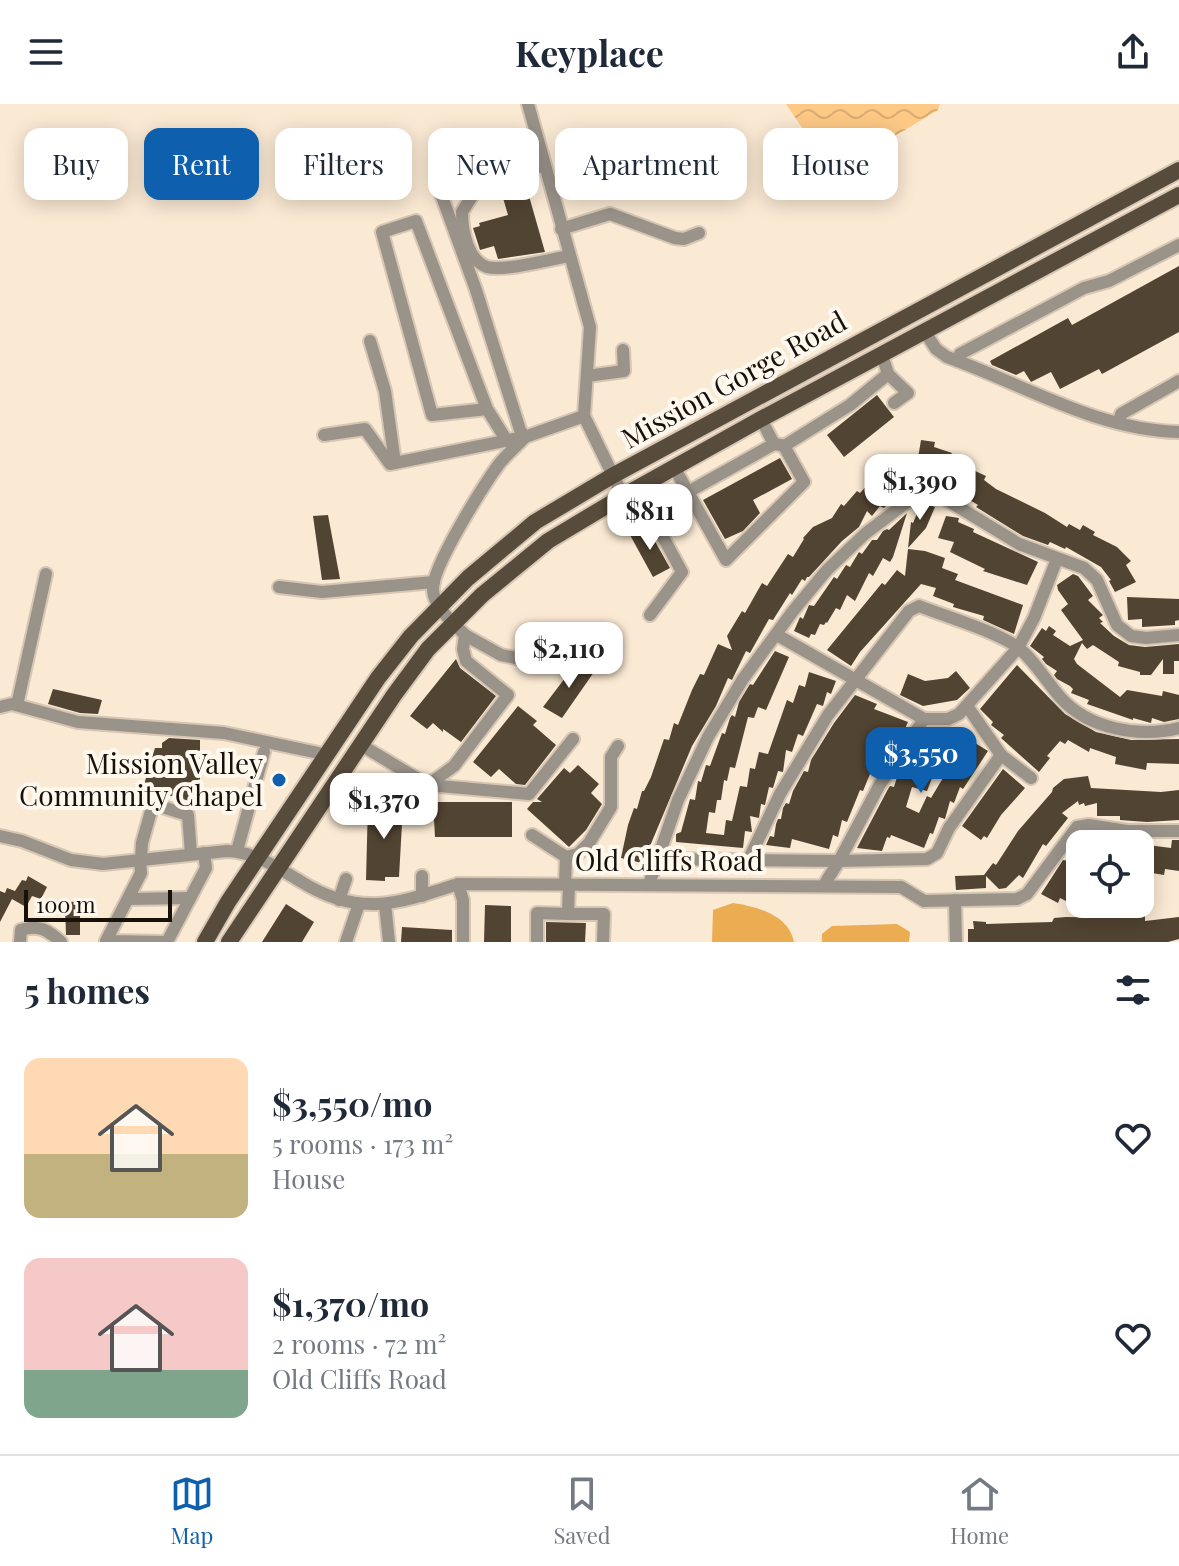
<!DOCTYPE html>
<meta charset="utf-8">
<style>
body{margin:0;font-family:"Playfair Display",serif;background:#f6f6f7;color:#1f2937;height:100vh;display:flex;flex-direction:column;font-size:30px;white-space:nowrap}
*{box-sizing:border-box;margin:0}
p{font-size:26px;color:#747a83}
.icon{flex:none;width:44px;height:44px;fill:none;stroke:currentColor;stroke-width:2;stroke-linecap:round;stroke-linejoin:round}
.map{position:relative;height:838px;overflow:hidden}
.details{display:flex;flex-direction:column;background:#fff;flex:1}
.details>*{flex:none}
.top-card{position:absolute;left:24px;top:24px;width:1132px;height:72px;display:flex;gap:16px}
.tools{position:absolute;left:1066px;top:726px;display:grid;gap:16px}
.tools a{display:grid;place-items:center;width:88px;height:88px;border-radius:16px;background:#fff;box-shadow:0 4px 20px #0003;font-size:40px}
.scale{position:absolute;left:24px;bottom:20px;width:148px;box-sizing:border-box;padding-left:8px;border:4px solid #17110a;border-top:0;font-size:22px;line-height:28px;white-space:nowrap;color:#17110a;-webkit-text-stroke:6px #fff8ef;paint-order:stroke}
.price{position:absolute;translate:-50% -68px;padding:0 18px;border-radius:16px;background:#fff;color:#222;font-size:26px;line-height:52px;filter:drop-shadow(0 2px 4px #0008)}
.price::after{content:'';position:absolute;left:50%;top:48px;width:24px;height:18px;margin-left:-12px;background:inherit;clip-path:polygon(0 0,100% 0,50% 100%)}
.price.active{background:#0e5fae;color:#fff}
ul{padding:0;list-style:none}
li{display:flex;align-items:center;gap:24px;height:200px;padding:0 24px}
li span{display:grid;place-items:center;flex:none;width:224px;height:160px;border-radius:16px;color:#555}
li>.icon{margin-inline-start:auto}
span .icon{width:96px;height:96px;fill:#fffc;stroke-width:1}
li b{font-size:34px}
h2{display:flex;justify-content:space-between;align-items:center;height:96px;padding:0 24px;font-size:34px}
.pill{padding:0 28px;border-radius:16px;background:#fff;box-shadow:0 4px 20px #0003;font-size:28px;line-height:72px}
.pill.active{background:#0e5fae;color:#fff}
header{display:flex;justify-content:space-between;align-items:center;height:104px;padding:0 24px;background:#fff;font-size:36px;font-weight:700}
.menu{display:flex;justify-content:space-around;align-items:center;height:112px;border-top:2px solid #e0e1e3;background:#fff;font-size:22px;color:#747a83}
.menu a{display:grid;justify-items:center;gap:4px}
.menu .active{color:#0e5fae}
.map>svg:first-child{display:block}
.green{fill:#ebac52}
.water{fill:url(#water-waves)}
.building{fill:#524432}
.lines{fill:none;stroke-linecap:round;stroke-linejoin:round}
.minor-casing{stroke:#d6c6b3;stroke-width:16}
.major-casing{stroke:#d6c6b3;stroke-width:20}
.minor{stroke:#9a938a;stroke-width:12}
.major{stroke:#574b3c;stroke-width:16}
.poi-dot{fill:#0e5fae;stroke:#fff8ef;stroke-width:3}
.labels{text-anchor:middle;stroke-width:8;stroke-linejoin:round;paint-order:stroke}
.street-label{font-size:28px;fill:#17110a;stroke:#fff8ef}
.poi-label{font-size:28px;fill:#17110a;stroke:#fff8ef;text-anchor:end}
</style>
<header><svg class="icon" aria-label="menu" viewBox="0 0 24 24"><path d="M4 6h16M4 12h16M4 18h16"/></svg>Keyplace<svg class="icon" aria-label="share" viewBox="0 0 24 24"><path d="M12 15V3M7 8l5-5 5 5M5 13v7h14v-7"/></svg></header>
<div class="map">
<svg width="1179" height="838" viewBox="0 0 1179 838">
<defs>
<pattern id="water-waves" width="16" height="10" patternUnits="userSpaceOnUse" patternTransform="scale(2)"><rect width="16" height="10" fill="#fdc985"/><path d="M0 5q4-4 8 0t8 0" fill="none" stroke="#d8ac72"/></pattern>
</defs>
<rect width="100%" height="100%" fill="#fae9d3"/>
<!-- green -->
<g class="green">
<path d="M733,799C757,803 788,810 794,838H712L713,806Z"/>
<polygon points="897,820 910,828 909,838 822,838 822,830 832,822"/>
</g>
<!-- water -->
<path class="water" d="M786,0H940L938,6L885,38L877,75C856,70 844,60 824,56Z"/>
<!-- building -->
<g class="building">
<polygon points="509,31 526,40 518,58 500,52"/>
<polygon points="484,46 486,51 492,49 497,65 468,75 469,78 458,82 455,71 474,65 469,52"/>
<polygon points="525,78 545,148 498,155 494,142 480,146 473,124 480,122 479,119 508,111 501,87"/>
<polygon points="1179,162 1179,228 1102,270 1099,265 1060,285 1051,268 1031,278 1024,267 1016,271 992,261 990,257 1068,214 1072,221"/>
<polygon points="877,291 894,313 844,353 827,331"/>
<polygon points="921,336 935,338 934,343 952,349 949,355 986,372 984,376 996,385 1045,409 1067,423 1069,420 1080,426 1083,421 1095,428 1093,431 1117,443 1131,457 1126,461 1136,478 1115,488 1109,477 1111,476 1101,463 1066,443 1065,445 1050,438 1048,441 1023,432 976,403 978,401 955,387 959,376 948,372 945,378 931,372 935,362 916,381 910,379 902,388 900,386 884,404 880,402 872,412 867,407 859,423 842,437 809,473 807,473 805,477 802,475 792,491 790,489 773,516 769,515 750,549 746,547 732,576 728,574 716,602 692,642 650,742 646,760 621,754 628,721 634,704 637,705 642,687 644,687 651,673 664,635 669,636 674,619 678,621 692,586 700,570 704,571 718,540 732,546 727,532 742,507 745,509 762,479 767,482 788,450 793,453 804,435 803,434 813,423 832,414 841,400 844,402 857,387 860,389 884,363 890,368 901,353 916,366"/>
<polygon points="780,354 792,375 753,396 760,409 743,427 725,435 703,396"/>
<polygon points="922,398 935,403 926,424 908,444 911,418 913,419"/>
<polygon points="907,409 893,453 890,458 883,454 873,472 869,469 855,497 847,491 840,506 836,504 827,519 826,518 824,521 820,520 815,531 811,530 809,534 794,527 800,513 803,515 809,501 814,502 834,473 837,475 846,461 850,463 859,448 862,450 872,436 877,436 883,427 887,425 889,426"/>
<polygon points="328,411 340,475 322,476 313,412"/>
<polygon points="946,412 959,414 958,418 974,425 973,428 1038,458 1027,481 983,467 985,465 950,448 954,438 938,434"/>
<polygon points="647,423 670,464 653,473 630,431"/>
<polygon points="908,445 925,447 945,454 942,464 958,470 955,476 1023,501 1014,530 983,516 984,512 953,503 954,500 933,492 936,484 921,480 860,548 851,562 827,546 882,479 885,481 897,466 905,472"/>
<polygon points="1073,470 1078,472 1093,492 1088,496 1103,511 1099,514 1103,518 1100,519 1114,532 1129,541 1145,543 1179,540 1179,557 1174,557 1174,570 1163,570 1163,555 1151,571 1140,571 1140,568 1118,562 1119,558 1093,541 1087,545 1082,539 1074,555 1077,560 1120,593 1127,586 1162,592 1163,587 1179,591 1179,615 1164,618 1152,614 1151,619 1133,614 1133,616 1087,600 1089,596 1071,589 1073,585 1070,582 1057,575 1054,571 1057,567 1046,560 1042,555 1044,553 1030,542 1042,524 1046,527 1049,522 1056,527 1053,531 1070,542 1083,536 1061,506 1068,500 1058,486 1057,481"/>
<polygon points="1127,493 1179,495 1179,516 1175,517 1175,521 1142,523 1142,515 1128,516"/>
<polygon points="775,547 789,553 766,606 758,603 754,614 748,613 735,664 730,663 727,677 724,676 721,696 717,696 715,709 709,708 706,729 724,731 726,716 732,717 740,682 747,683 750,664 755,665 759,648 768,650 787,596 793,599 799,581 805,583 809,568 836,577 831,590 827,588 823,602 817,600 803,632 798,630 792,648 786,646 783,668 778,667 773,684 769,683 765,701 761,700 759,714 750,712 752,728 745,727 743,744 676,738 676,730 681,728 690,695 695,696 698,677 701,678 706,661 710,662 722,629 725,630 730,614 732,611 735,613 739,598 750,580 753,581"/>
<polygon points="456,555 460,564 496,592 461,638 443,625 443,628 433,619 427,625 410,612"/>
<polygon points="578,557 594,568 562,614 543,603"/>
<polygon points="1017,561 1065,610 1096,628 1131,636 1179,635 1179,660 1147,659 1146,666 1115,660 1116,653 1090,644 1089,648 1068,636 1065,640 1060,637 1047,652 1050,654 1039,668 1001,634 1004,631 991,621 993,618 980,605"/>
<polygon points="956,567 970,584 957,596 923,602 900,591 908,570 925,577 948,574"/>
<polygon points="53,585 102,596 98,610 80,609 48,600"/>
<polygon points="855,591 877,600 874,605 908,618 902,631 900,630 893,644 890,643 880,657 874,672 870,670 863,687 860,686 847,718 842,716 838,733 833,731 829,745 792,735 790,744 766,741 770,732 774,733 776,720 778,715 781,715 783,704 786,699 789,700 793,687 804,667 808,668 811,656 834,619"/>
<polygon points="518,602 537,617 533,621 556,641 525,681 516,680 499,665 491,673 473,658"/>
<polygon points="169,634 200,636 200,689 197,699 143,684 155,644 162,644 162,639"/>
<polygon points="922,634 944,642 927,687 912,683 906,703 919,709 927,692 931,694 967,634 988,647 963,685 960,683 954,699 950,697 945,715 939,713 933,730 930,729 924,744 891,731 890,734 887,733 882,747 857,744 888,685 890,682 894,683 898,670 902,664 906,665 908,655"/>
<polygon points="578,661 599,680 591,689 602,700 586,726 569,743 527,705 533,698 542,698 537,695 564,664 570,669"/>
<polygon points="1003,665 1025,684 1001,711 987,734 984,732 981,736 962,722"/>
<polygon points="1088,672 1091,684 1161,688 1179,686 1179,716 1147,718 1120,716 1120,712 1097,712 1097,699 1085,702 1084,699 1079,701 1078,697 1062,709 1068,714 1046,742 1043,740 1023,774 1019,771 1006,784 999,785 986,772 986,784 956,786 955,772 984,771 993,759 996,761 1018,727 1052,688 1053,684 1064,675"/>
<polygon points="384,697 395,697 395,701 403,702 399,773 385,773 385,777 366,776 368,699 384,700"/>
<polygon points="433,698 512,698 512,733 435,733"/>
<polygon points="1172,736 1179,736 1179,767 1165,765 1164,771 1140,767 1140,740 1171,744"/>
<polygon points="1080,743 1080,784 1076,782 1068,798 1060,794 1058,799 1041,790 1063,756 1069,757"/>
<polygon points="28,772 47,783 41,795 32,792 26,803 12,795 0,818 0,787 5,789 7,784 15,787 22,776 26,777"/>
<polygon points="84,797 84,808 80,808 80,831 66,831 65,802 70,802 70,798"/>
<polygon points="286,800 314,818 302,838 262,838"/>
<polygon points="485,801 511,802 511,838 484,838"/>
<polygon points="1145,811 1145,817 1179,813 1179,835 1168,838 968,838 968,825 974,825 973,817 986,818 986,820 1052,818 1054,814 1066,813 1124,814"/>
<polygon points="546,818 586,819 585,838 546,838"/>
<polygon points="402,823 452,826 452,838 401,838"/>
</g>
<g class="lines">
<!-- minor casing -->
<g class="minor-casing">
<g id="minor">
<polyline points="528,0 590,223 584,312 623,392"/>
<path d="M544,61L509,73L474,89L462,108C462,125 467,156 487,163C503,168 552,155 569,152"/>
<polyline points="441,90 476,186 520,326 525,333 584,312"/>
<polyline points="561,125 610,110 675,134 684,135 699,129"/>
<path d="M925,228L936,245L947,253C1023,280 1096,326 1179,328"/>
<polyline points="370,237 385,287 395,359"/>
<polyline points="958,257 960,250 1084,184 1109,177 1179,141"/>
<polyline points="888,270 908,289 894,299"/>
<polyline points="587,272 624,267 623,246"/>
<polyline points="487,305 432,311 382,128 416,117 487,305 507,337"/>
<polyline points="761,315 774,340 781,341"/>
<polyline points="1119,319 1121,310 1179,277"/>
<polyline points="324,331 365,325 390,360 514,335"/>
<polyline points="674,363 726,456 804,378 784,342 850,301 888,270 882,251"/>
<polyline points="688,388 774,340"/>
<polyline points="617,395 631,421 651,411 682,468 650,511"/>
<polyline points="279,483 322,488 434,478"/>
<polyline points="465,531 501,551 516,554 541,530"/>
<polyline points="777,531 924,615 948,615 959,610 1018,544 1034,514 1057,455"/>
<polyline points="17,601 46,470"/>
<polyline points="967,602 1001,651 1031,674"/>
<polyline points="0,603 12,600 78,618 224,629 328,651"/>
<path d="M361,641L428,681L454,662L508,591L466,557L463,545L465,531C454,519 434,504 433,486C431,464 484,381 499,360C507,350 517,342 525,333"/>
<polyline points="428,681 529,690 573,635"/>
<polyline points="532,731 566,753"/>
<path d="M0,732L22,737L71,756L103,760L227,747C256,748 276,763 300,777C359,814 397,800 458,780L901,783L924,797L1017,795L1027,790L1077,723L1089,721L1127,727H1179"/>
<polyline points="237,747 264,648"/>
<polyline points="140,755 141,769 106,837 167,838 206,764 204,749"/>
<polyline points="141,755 142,739 153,700 188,711 191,750"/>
<polyline points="658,755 839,757 879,682 924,615"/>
<path d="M748,757L780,690L828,611L909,507L919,502C947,513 992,526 1016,542C1033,554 1046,577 1060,593C1088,625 1139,634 1179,624"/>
<polyline points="458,780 463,796 463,838"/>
<polyline points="565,780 566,753 578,750 589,739 611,703 611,653 618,642"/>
<polyline points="569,780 568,810 604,810 603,838"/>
<polyline points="649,780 678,696 708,633 743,575 793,507 827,466 866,429 919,389 937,390 1019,440 1084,464 1097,476 1117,521 1131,532 1146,534 1179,531"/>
<polyline points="824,781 839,757 927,755 937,749 949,724 1001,651"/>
<polyline points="422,792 422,772"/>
<polyline points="128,795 190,794"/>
<polyline points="339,796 346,775"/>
<polyline points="955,796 956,838"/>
<polyline points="385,800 389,838"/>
<path d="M20,838L21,826C38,820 48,826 61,838"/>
<polyline points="346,838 359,800"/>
<polyline points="537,838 537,809 568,810"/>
</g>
</g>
<!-- major casing -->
<g class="major-casing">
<g id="major">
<polyline points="205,838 228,798 378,574 411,532 468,474 535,418 612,372 1179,66"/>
<polyline points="229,838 394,591 428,545 482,491 548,437 623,392 761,315 1179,91"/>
</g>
</g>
<!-- minor -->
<use href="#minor" class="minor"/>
<!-- major -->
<use href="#major" class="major"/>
</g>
<!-- markers -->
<circle class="poi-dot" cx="279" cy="676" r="8"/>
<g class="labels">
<!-- street labels -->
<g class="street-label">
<text transform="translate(734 276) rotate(-29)" y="10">Mission Gorge Road</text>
<text x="669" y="767">Old Cliffs Road</text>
</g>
<!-- poi labels -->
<g class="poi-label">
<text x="263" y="670">Mission Valley<tspan x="263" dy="32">Community Chapel</tspan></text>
</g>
</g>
</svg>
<div class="tools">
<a><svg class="icon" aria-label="locate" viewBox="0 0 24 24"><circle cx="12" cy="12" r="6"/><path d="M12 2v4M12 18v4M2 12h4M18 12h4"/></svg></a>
</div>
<div class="scale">100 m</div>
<b class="price" style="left:920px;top:418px">$1,390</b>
<b class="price" style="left:650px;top:448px">$811</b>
<b class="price" style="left:569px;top:586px">$2,110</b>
<b class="price active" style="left:921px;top:691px">$3,550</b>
<b class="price" style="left:384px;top:737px">$1,370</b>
<div class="top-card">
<a class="pill">Buy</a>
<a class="pill active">Rent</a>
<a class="pill">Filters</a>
<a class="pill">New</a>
<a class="pill">Apartment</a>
<a class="pill">House</a>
</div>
</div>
<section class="details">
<h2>5 homes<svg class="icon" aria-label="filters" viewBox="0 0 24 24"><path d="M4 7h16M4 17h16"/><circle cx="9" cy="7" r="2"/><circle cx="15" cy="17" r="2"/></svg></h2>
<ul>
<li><span style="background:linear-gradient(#ffd9b3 60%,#c2b280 0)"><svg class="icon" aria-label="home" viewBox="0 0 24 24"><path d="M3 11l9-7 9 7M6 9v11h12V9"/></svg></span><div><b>$3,550/mo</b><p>5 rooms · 173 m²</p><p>House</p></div><svg class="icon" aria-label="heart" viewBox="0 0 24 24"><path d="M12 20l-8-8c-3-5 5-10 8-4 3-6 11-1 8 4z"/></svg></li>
<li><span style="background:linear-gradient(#f6c9c9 70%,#7fa58c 0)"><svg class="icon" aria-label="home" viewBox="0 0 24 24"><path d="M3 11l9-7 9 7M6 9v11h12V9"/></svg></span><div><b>$1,370/mo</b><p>2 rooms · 72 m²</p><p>Old Cliffs Road</p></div><svg class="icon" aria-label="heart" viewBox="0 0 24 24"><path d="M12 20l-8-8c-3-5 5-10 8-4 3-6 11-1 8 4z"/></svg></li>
</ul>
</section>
<nav class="menu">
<a class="active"><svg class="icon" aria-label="map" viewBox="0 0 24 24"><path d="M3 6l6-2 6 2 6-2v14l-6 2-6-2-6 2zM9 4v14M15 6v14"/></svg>Map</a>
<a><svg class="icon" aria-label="saved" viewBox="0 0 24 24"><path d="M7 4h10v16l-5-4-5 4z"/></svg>Saved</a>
<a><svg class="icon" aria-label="home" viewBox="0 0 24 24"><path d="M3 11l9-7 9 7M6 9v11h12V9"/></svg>Home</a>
</nav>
